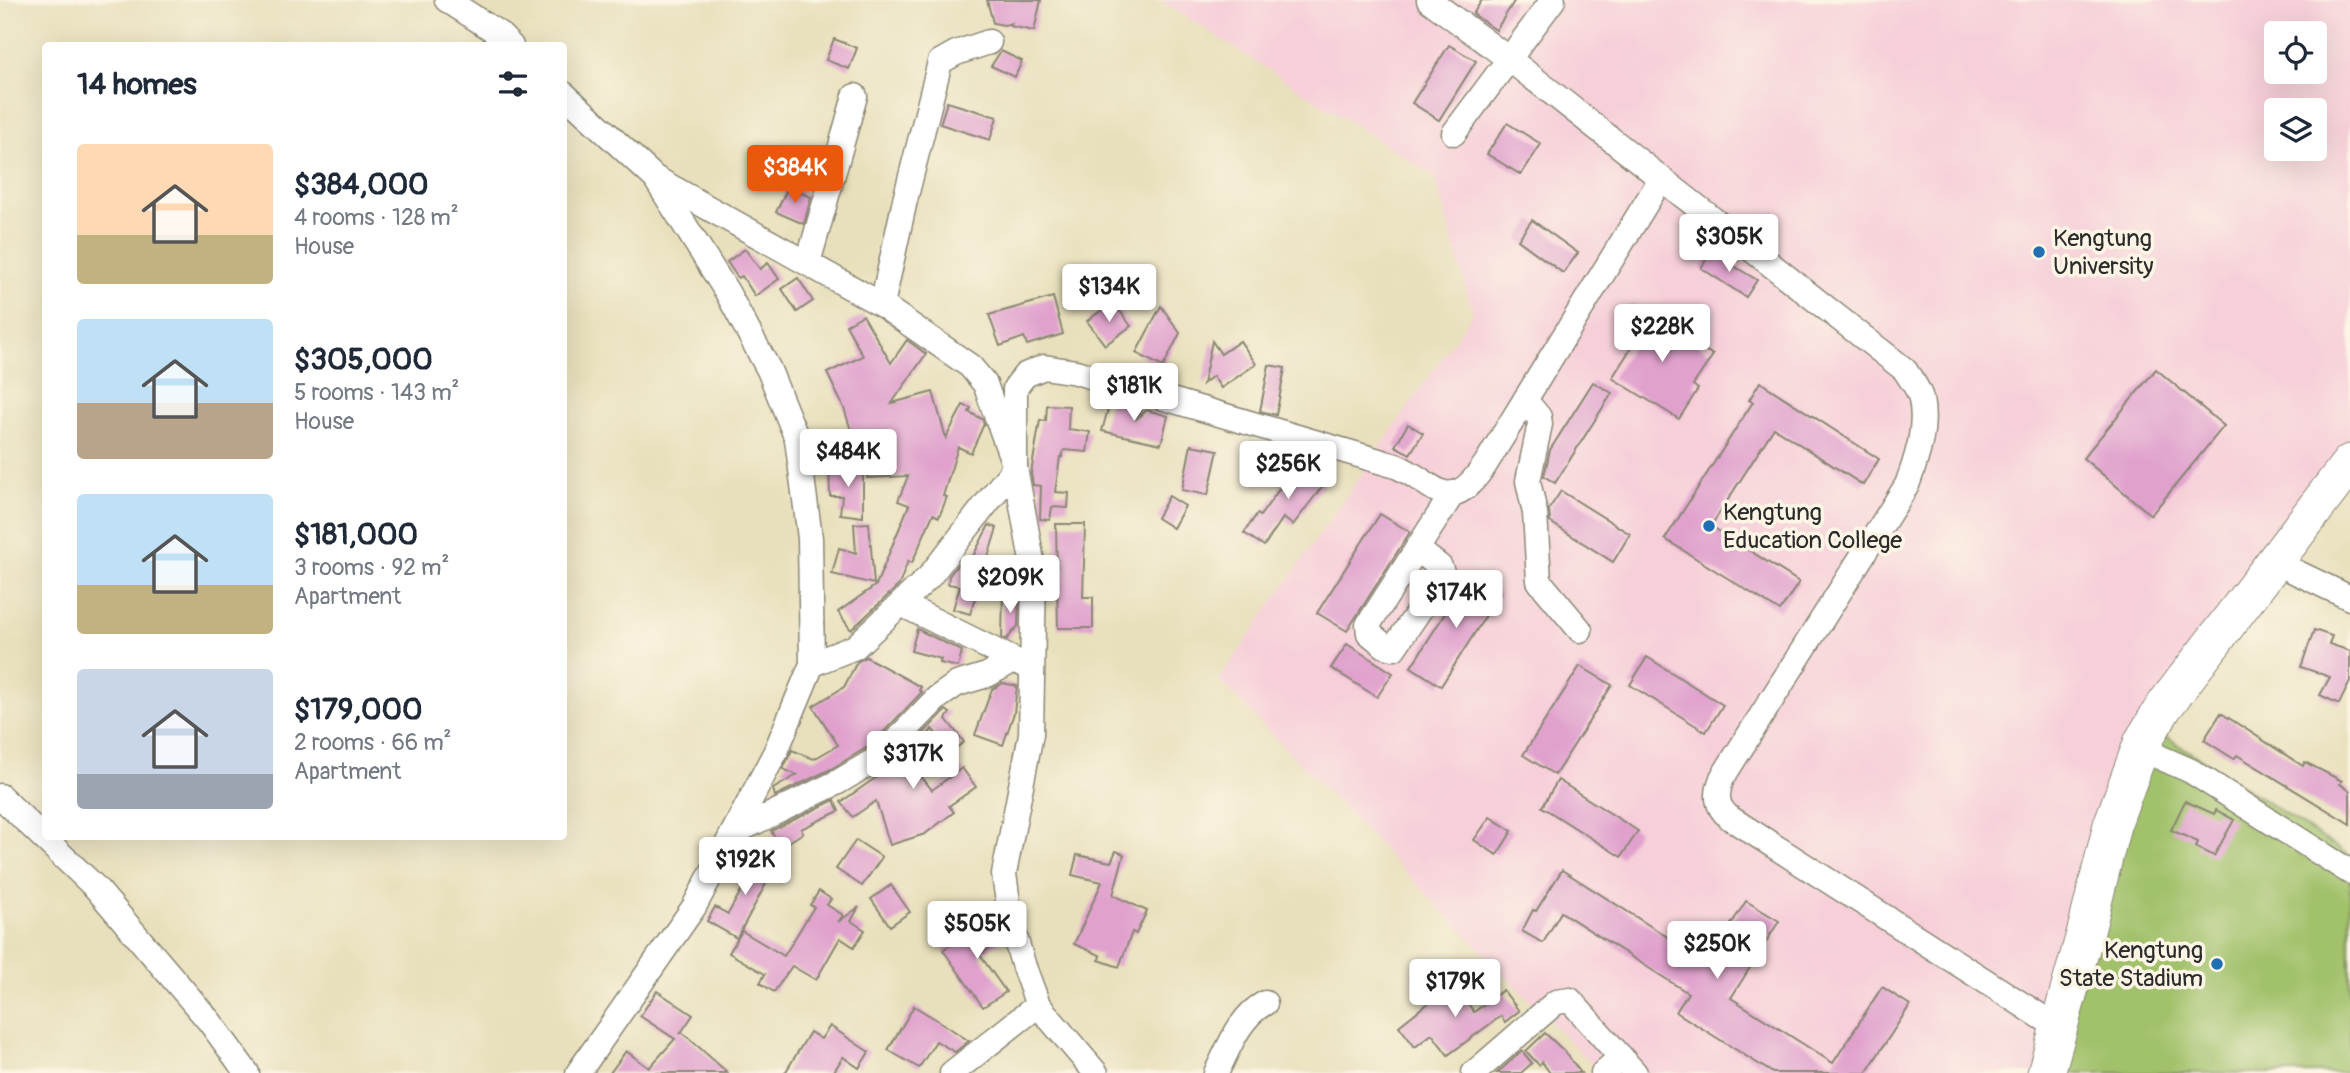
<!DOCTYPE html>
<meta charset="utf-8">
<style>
body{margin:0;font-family:Pangolin,sans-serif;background:#f2f2f3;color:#1f2937;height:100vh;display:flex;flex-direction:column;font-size:26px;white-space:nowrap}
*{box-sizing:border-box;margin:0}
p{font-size:23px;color:#747a83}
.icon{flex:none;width:38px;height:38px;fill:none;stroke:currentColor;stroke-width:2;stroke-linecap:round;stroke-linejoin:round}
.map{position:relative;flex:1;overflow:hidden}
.sheet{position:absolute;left:42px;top:42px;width:525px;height:798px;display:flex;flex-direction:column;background:#fff;border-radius:7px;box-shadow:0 7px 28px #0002}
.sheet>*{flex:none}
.buttons{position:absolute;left:2264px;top:21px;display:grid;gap:14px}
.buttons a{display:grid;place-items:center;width:63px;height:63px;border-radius:7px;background:#fff;box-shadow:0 7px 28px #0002;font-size:35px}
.price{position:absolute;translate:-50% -60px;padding:0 16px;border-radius:7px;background:#fff;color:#222;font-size:23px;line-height:46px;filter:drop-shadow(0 2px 4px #0008)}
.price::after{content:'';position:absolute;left:50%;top:42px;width:21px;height:16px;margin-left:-10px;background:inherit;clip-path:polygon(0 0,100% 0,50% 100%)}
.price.active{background:#ea580c;color:#fff}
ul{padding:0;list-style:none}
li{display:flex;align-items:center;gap:21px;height:175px;padding:0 35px}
li span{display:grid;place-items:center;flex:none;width:196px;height:140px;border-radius:7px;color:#555}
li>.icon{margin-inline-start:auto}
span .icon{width:84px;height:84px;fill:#fffc;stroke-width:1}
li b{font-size:30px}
h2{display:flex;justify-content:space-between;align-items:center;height:84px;padding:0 35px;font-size:30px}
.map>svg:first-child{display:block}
.built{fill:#f6cfd9;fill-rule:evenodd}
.pitch{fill:#a1c16a;stroke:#66764a;stroke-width:2}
.building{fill:#e0a2cd}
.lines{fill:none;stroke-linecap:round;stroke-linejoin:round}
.minor-casing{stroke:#8a8674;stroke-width:27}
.highway-casing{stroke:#8a8674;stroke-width:39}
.minor{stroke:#fff;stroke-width:24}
.highway{stroke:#fff;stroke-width:37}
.poi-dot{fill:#1f6fb2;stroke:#fcf5e5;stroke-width:2.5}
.labels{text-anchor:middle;stroke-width:7;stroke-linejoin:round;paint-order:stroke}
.poi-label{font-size:24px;fill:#2b2b2b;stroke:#fcf5e5;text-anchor:start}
</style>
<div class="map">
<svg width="2350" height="1073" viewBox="0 0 2350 1073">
<rect width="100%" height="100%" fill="#fcf5e5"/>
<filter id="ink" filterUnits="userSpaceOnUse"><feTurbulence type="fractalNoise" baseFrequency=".0143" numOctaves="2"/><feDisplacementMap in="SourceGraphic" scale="14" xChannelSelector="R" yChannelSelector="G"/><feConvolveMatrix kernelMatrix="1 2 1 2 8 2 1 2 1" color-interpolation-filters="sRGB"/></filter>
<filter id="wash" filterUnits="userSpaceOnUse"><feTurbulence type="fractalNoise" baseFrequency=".00686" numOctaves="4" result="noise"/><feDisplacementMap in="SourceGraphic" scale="28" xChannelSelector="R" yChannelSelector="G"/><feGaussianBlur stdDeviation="1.57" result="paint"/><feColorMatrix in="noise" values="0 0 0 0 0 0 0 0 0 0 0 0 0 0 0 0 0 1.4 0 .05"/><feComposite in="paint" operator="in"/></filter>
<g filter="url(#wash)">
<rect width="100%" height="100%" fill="#e8e0bc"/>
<!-- built -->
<path class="built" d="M1160,0H2350V451L2156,730L2049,1073H1600L1219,680L1473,313L1434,176ZM2277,33H2315V72H2277ZM2277,110H2315V149H2277Z"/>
<!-- pitch -->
<polygon class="pitch" points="2156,730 2350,856 2350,1073 2049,1073"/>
<g id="blocks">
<!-- building -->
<g class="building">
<polygon points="987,0 1041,0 1034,31 1010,26 1012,23 1004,25 993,23"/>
<polygon points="1482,0 1515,0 1496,30 1473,14"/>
<polygon points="834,39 857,48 849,69 826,60"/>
<polygon points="1449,45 1476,61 1439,120 1412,103"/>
<polygon points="1001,51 1022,61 1015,77 991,66"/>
<polygon points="947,102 997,117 990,140 940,124"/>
<polygon points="1507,123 1541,144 1521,175 1487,154"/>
<polygon points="788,187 811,197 804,224 776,212"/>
<polygon points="1532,220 1578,253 1563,273 1518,240"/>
<polygon points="745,249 760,269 768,263 779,279 755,296 742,276 738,278 727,262"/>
<polygon points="1711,252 1757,280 1746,297 1701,268"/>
<polygon points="798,278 813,301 797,312 782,289"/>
<polygon points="1053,297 1063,334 1027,345 1024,337 1000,346 989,315"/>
<polygon points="1113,302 1131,326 1105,345 1087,321"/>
<polygon points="1632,304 1713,355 1693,385 1698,389 1679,419 1612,378 1642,331 1622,319"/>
<polygon points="1161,306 1180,333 1163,367 1136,353"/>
<polygon points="863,315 891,363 907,340 926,354 892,403 933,392 946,438 963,405 971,408 969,412 982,419 984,424 971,453 958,447 943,496 947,497 939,517 933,514 912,563 908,561 899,585 851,630 838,612 876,585 909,505 898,501 908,476 867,478 868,433 853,437 844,408 827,373 863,356 846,325"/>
<polygon points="1212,341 1221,354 1240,341 1256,364 1221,388 1213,376 1203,384"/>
<polygon points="1269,365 1285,368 1276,415 1260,411"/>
<polygon points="2156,369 2224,426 2151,515 2083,458"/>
<polygon points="1593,382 1612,393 1555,483 1544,476 1550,450"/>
<polygon points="1760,382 1879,459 1863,485 1774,428 1711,526 1799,582 1780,611 1665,539 1753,402 1749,400"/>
<polygon points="1111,398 1126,402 1125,405 1141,409 1135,420 1147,410 1168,416 1161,444 1102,431"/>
<polygon points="1047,405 1069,406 1068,429 1090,432 1087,452 1064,450 1062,457 1060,457 1055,492 1069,493 1068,508 1052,507 1050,520 1040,519 1041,486 1033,485 1031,473 1040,420 1046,421"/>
<polygon points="1408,424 1423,433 1410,454 1395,446"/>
<polygon points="1191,445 1218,450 1208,495 1182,490"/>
<polygon points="1311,456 1327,464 1315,478 1324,484 1293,525 1283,518 1264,546 1244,533 1257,514 1260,516 1297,464 1301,467"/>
<polygon points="863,467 863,517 840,514 842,496 830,496 829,468"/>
<polygon points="1561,491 1630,534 1613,562 1550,522 1549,509"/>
<polygon points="1169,496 1185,506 1173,528 1157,518"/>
<polygon points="1380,514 1410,532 1347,631 1317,613"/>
<polygon points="869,523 874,584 832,574 839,548 856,553 854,524"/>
<polygon points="1056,524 1085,524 1083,597 1093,597 1093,628 1058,628"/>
<polygon points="989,525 997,528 970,614 953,609 960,586 948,584 949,576 959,563 969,564"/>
<polygon points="1470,574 1500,593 1441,686 1411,667"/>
<polygon points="1003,594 1019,595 1018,626 1006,640 1002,638"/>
<polygon points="917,629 962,651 958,667 940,663 941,659 911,651"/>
<polygon points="2314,630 2332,636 2329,644 2350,651 2350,682 2339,704 2320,695 2330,677 2301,667"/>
<polygon points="1347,644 1393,673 1377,697 1331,668"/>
<polygon points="866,657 921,687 919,690 922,692 871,745 831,769 775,796 773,789 797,775 783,769 792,750 814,759 838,745 813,706 844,687 857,662"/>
<polygon points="1647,657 1723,705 1706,732 1630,685"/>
<polygon points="1580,666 1612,685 1555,775 1523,755"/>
<polygon points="1003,683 1017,686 1014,713 1003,745 975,735 992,689"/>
<polygon points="946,710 950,713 946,719 964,742 951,752 932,729 910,763 932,790 962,768 976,787 949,806 954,812 925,834 890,845 876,801 853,817 841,802 891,767"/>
<polygon points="2221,713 2303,766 2305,762 2342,781 2340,784 2350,791 2350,824 2237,755 2234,759 2204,740"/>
<polygon points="1558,780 1638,831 1621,857 1542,807"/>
<polygon points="834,800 839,811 801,829 803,833 781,847 771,831"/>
<polygon points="2185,801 2214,814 2216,810 2234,820 2214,856 2196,847 2198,842 2171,830"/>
<polygon points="1490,817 1512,831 1497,855 1474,840"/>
<polygon points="856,840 882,857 862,886 836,869"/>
<polygon points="1116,851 1124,854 1113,895 1147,911 1136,934 1132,932 1119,967 1099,960 1100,955 1074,944 1102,882 1072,875 1077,855 1111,862"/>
<polygon points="757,852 777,863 737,938 707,921 715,907 728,914 750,875 745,873"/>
<polygon points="1562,870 1707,962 1746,901 1779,921 1731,998 1833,1063 1882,987 1910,1005 1866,1073 1773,1073 1676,1012 1688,993 1561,912 1543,943 1522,931 1533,910 1536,911"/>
<polygon points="891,885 910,912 890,926 871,899"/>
<polygon points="819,891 831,899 827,905 843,915 838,922 859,907 851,921 865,930 854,947 840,938 816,980 792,966 774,992 760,983 765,974 729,953 742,931 784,956 814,907 810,905"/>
<polygon points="992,916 1001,941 980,955 1006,992 983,1007 943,950"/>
<polygon points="1453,983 1474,1012 1503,990 1519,1011 1505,1022 1501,1016 1448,1055 1432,1034 1415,1047 1399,1026"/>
<polygon points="657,991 693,1015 680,1034 682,1032 728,1073 610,1073 626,1051 649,1068 675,1039 640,1016"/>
<polygon points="914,1006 945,1025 969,1041 955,1052 936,1041 919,1068 888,1050"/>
<polygon points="830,1026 869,1052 859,1068 843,1057 833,1073 785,1073 810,1032 821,1039"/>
<polygon points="1545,1033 1565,1052 1581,1073 1550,1073 1542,1062 1539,1065 1526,1051"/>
<polygon points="1522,1051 1532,1063 1521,1073 1497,1073"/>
</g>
</g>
</g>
<g filter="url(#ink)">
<use href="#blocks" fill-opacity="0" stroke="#8a8674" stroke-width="2"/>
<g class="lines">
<!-- minor casing -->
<g class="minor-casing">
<g id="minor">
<polyline points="447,0 498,33 511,46"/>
<path d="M1429,0L1509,59L1905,370C1910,379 1919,388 1921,399C1927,428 1917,458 1907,485L1722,778C1716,794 1715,806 1730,818L2059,1028"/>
<polyline points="564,94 655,178 882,305 970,366 985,384 1015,467 1034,572 1031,734 1004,874 1011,923 1024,967 1038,1005 1096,1073"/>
<polyline points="1454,133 1553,0"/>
<polyline points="808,263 855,96"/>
<polyline points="882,305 905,200 940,62 956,53 989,42"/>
<polyline points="1525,400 1539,417 1540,424 1528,481 1535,513 1539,581 1580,630"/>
<polyline points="1417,549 1440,567 1443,575 1394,648 1385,646 1369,633 1368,625 1453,493"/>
<polyline points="2275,562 2350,598"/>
<polyline points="901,604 1026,666"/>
<path d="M812,664L855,647L929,577L1015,467V388L1025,375L1044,367L1076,372L1396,466C1438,484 1447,519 1485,465L1661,179"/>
<polyline points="2143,741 2157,756 2191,771 2350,872"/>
<polyline points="0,796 96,888 210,1022 247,1073"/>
<polyline points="733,833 838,782 880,757 937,698 957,684 987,675 1014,660"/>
<polyline points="578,1073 694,907 776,751 812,664 810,538 797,439 769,370 727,292 657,181"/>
<polyline points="952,1073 1038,1005"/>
<path d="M1216,1073C1229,1048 1239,1017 1265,1003"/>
<polyline points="1474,1073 1556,1002 1570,1000 1635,1073"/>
<polyline points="1603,1073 1621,1057"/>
</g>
</g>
<!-- highway casing -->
<g class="highway-casing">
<polyline id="highway" points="2046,1073 2087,927 2112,825 2143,741 2163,708 2350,463"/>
</g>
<!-- minor -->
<use href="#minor" class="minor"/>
<!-- highway -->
<use href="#highway" class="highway"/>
</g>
</g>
<!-- markers -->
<g class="poi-dot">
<circle cx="2039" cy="252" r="7"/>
<circle cx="1709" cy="526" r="7"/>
<circle cx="2217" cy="964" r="7"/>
</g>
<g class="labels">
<!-- poi labels -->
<g class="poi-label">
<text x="2053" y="246">Kengtung<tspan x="2053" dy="28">University</tspan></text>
<text x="1723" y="520">Kengtung<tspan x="1723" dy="28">Education College</tspan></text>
<text x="2203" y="958" text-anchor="end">Kengtung<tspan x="2203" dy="28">State Stadium</tspan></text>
</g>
</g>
</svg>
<div class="buttons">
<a><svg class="icon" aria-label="locate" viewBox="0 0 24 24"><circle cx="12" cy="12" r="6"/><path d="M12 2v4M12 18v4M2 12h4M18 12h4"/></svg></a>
<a><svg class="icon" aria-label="layers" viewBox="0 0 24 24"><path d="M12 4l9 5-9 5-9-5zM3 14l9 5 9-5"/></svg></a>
</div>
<b class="price active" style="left:795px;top:205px">$384K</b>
<b class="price" style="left:1729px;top:274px">$305K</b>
<b class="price" style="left:1109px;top:324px">$134K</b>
<b class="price" style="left:1662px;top:364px">$228K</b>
<b class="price" style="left:1134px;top:423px">$181K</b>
<b class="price" style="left:848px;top:489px">$484K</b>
<b class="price" style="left:1288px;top:501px">$256K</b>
<b class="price" style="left:1010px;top:615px">$209K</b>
<b class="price" style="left:1456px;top:630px">$174K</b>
<b class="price" style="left:913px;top:791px">$317K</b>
<b class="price" style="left:745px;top:897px">$192K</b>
<b class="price" style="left:977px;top:961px">$505K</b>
<b class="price" style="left:1717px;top:981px">$250K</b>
<b class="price" style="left:1455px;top:1019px">$179K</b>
<section class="sheet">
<h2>14 homes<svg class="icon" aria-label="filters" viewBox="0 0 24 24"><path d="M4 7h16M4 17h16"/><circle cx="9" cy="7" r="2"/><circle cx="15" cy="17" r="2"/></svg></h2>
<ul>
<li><span style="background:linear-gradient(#ffd9b3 65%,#c2b280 0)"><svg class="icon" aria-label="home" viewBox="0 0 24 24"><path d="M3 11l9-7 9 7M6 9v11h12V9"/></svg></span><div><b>$384,000</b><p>4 rooms · 128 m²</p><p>House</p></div></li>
<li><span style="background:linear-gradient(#bfe0f5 60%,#b9a48a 0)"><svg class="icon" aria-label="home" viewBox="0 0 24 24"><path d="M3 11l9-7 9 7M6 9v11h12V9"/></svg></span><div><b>$305,000</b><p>5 rooms · 143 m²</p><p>House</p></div></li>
<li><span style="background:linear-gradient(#bfe0f5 65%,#c2b280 0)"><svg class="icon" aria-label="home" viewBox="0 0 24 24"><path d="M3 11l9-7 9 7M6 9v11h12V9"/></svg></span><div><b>$181,000</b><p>3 rooms · 92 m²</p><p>Apartment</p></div></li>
<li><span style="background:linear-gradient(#c9d6e8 75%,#9aa5b1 0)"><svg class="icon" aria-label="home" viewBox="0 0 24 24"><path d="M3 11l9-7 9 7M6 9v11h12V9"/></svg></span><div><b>$179,000</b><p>2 rooms · 66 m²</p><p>Apartment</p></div></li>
</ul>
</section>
</div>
